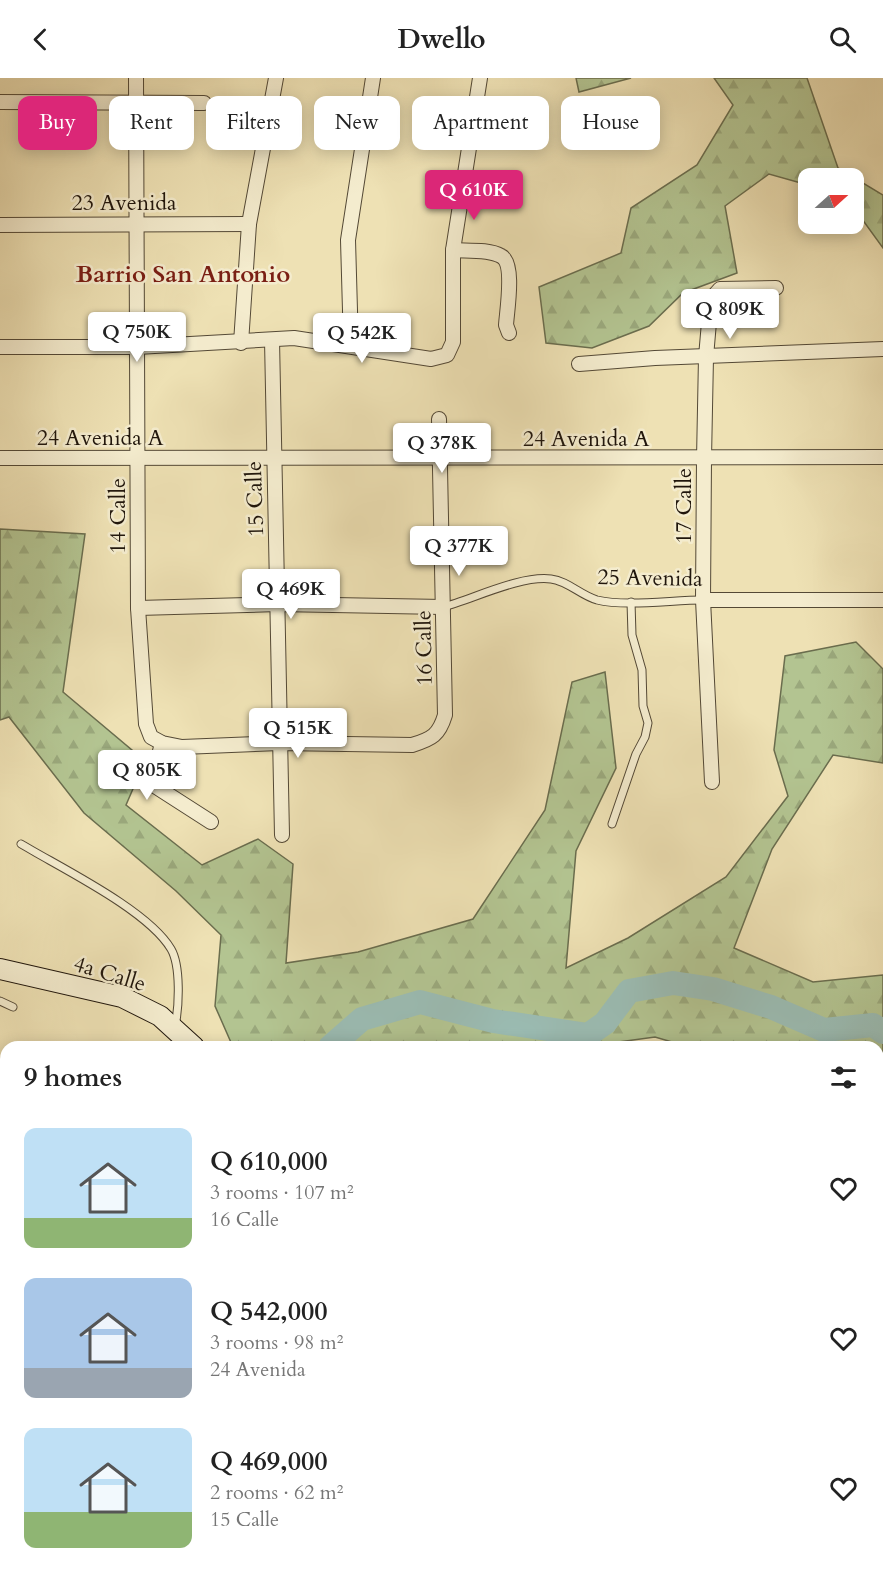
<!DOCTYPE html>
<meta charset="utf-8">
<style>
body{margin:0;font-family:Cardo,serif;background:#f2f2f2;color:#222;height:100vh;display:flex;flex-direction:column;font-size:22px;white-space:nowrap}
*{box-sizing:border-box;margin:0}
p{font-size:20px;color:#767676}
.icon{flex:none;width:33px;height:33px;fill:none;stroke:currentColor;stroke-width:2;stroke-linecap:round;stroke-linejoin:round}
.map{position:relative;flex:1;overflow:hidden}
.panel{position:absolute;left:0px;top:963px;width:884px;height:534px;display:flex;flex-direction:column;background:#fff;border-radius:18px 18px 0 0;box-shadow:0 3px 15px #0003}
.panel>*{flex:none}
.hud{position:absolute;left:18px;top:18px;width:848px;height:54px;display:flex;gap:12px}
.needle{width:39px;rotate:69deg}
.fabs{position:absolute;left:798px;top:90px;display:grid;gap:12px}
.fabs a{display:grid;place-items:center;width:66px;height:66px;border-radius:12px;background:#fff;box-shadow:0 3px 15px #0003;font-size:30px}
.price{position:absolute;translate:-50% -51px;padding:0 14px;border-radius:6px;background:#fff;color:#222;font-size:20px;line-height:39px;filter:drop-shadow(0 2px 3px #0008)}
.price::after{content:'';position:absolute;left:50%;top:36px;width:18px;height:14px;margin-left:-9px;background:inherit;clip-path:polygon(0 0,100% 0,50% 100%)}
.price.selected{background:#db2777;color:#fff}
ul{padding:0;list-style:none}
li{display:flex;align-items:center;gap:18px;height:150px;padding:0 24px}
li span{display:grid;place-items:center;flex:none;width:168px;height:120px;border-radius:12px;color:#555}
li>.icon{margin-inline-start:auto}
span .icon{width:72px;height:72px;fill:#fffc;stroke-width:1}
li b{font-size:26px}
h2{display:flex;justify-content:space-between;align-items:center;height:72px;padding:0 24px;font-size:26px}
.pill{padding:0 21px;border-radius:12px;background:#fff;box-shadow:0 3px 15px #0003;font-size:21px;line-height:54px}
.pill.selected{background:#db2777;color:#fff}
header{display:flex;justify-content:space-between;align-items:center;height:78px;padding:0 24px;background:#fff;font-size:27px;font-weight:700}
.map>svg:first-child{display:block}
.forest{fill:url(#forest-firs);stroke:#6a6d4e;stroke-width:1.5}
.cemetery{fill:url(#cemetery-stones);stroke:#6a6d4e;stroke-width:1.5}
.lines{fill:none;stroke-linecap:round;stroke-linejoin:round}
.river{stroke:#9bbcb3;stroke-width:24}
.service-casing{stroke:#544936;stroke-width:9}
.minor-casing{stroke:#544936;stroke-width:16}
.secondary-casing{stroke:#20160c;stroke-width:22}
.service{stroke:#f4ecce;stroke-width:7}
.minor{stroke:#f4ecce;stroke-width:14}
.secondary{stroke:#f4ecce;stroke-width:20}
.labels{text-anchor:middle;stroke-width:5;stroke-linejoin:round;paint-order:stroke}
.street-label{font-size:22px;fill:#20160c;stroke:#f4ecce}
.neighbourhood-label{font-size:24px;font-weight:bold;fill:#7a1f14;stroke:#f4ecce}
</style>
<header><svg class="icon" aria-label="back" viewBox="0 0 24 24"><path d="M15 5l-7 7 7 7"/></svg>Dwello<svg class="icon" aria-label="search" viewBox="0 0 24 24"><circle cx="10" cy="10" r="6"/><path d="M15 15l6 6"/></svg></header>
<div class="map">
<svg width="883" height="1497" viewBox="0 0 883 1497">
<defs>
<pattern id="forest-firs" width="22" height="20" patternUnits="userSpaceOnUse" patternTransform="scale(1.5)"><rect width="22" height="20" fill="#b3c491"/><path d="M5 1l3.5 6h-7zM16 11l3.5 6h-7z" fill="#9aa87c"/></pattern>
<pattern id="cemetery-stones" width="16" height="16" patternUnits="userSpaceOnUse" patternTransform="scale(1.5)"><rect width="16" height="16" fill="#b3c491"/><path d="M2 7V4a2 2 0 0 1 4 0v3zM10 15v-3a2 2 0 0 1 4 0v3z" fill="#9aa87c"/></pattern>
</defs>
<rect width="100%" height="100%" fill="#eee1b4"/>
<filter id="stains"><feTurbulence type="fractalNoise" baseFrequency=".00333" numOctaves="4"/><feColorMatrix values="0 0 0 0 .2 0 0 0 0 .09 0 0 0 0 .02 0 0 0 .5 -.17"/></filter>
<radialGradient id="worn" r=".72"><stop offset=".6" stop-color="#630" stop-opacity="0"/><stop offset="1" stop-color="#630" stop-opacity=".3"/></radialGradient>
<!-- forest -->
<g class="forest">
<polygon points="576,0 631,0 579,14"/>
<polygon points="714,0 807,0 838,90 883,117 883,170 854,130 854,100 808,100 808,107 769,96 725,128 737,195 683,215 649,248 592,270 546,265 539,209 621,175 631,130 697,87 733,27"/>
<polygon points="0,451 85,456 63,614 145,683 126,727 202,787 258,761 293,786 286,885 358,874 473,841 545,732 572,604 605,594 616,690 576,773 566,890 628,860 726,799 788,718 774,672 785,578 856,564 883,591 883,685 833,677 772,771 734,870 813,904 883,897 883,1038 878,1033 878,969 689,969 655,959 582,969 233,969 215,928 221,857 176,813 84,735 9,639 0,642"/>
<polygon points="878,1068 883,1071 883,1269 878,1267"/>
<polygon points="6,1307 6,1389 0,1392 0,1310"/>
</g>
<!-- cemetery -->
<polygon class="cemetery" points="0,1038 6,1040 6,1199 0,1198"/>
<g class="lines">
<!-- river -->
<g class="river">
<polyline points="330,969 362,941 420,924 493,943 588,957 605,945 629,913 673,905 713,911 771,929 824,952 873,947 883,954"/>
<polyline points="0,1004 6,1004"/>
</g>
<!-- service casing -->
<g class="service-casing">
<g id="service">
<path d="M443,529C473,521 521,497 551,501C568,503 580,517 597,522C626,529 672,522 703,522"/>
<polyline points="612,746 636,676 645,659 648,645 643,628 642,592 632,557 631,524"/>
<path d="M21,766C61,790 148,832 171,871C181,888 179,929 175,948"/>
<polyline points="0,923 13,929"/>
<polyline points="878,1043 883,1048"/>
<polyline points="0,1045 6,1047"/>
<polyline points="0,1184 6,1186"/>
</g>
</g>
<!-- minor casing -->
<g class="minor-casing">
<g id="minor">
<path d="M136,0L138,530L146,646L151,659L162,665L182,669L279,665L412,667C432,661 439,657 445,637L439,341"/>
<polyline points="0,24 204,25"/>
<polyline points="0,147 249,146"/>
<path d="M453,172C467,173 489,171 501,178C515,185 507,232 506,247L509,255"/>
<polyline points="272,262 282,757"/>
<polyline points="241,265 249,146 276,0"/>
<polyline points="351,268 348,162 373,0"/>
<polyline points="0,269 137,269 294,260 431,281 447,277 453,264 453,172 480,0"/>
<polyline points="579,286 655,280 883,271"/>
<polyline points="0,380 883,379"/>
<polyline points="703,522 883,522"/>
<polyline points="138,530 278,526 443,529"/>
<polyline points="162,665 153,702 155,708 211,744"/>
<polyline points="712,704 703,522 704,381 706,279 711,221 720,211 776,210"/>
<polyline points="878,1353 883,1354"/>
<polyline points="0,1449 6,1447"/>
<polyline points="878,1458 883,1458"/>
<polyline points="242,1491 244,1497"/>
<polyline points="589,1491 590,1497"/>
<polyline points="170,1497 184,1491"/>
<polyline points="447,1497 462,1491"/>
</g>
</g>
<!-- secondary casing -->
<g class="secondary-casing">
<g id="secondary">
<polyline points="0,891 122,919 160,938 194,969"/>
<polyline points="0,1267 6,1265"/>
</g>
</g>
<!-- service -->
<use href="#service" class="service"/>
<!-- minor -->
<use href="#minor" class="minor"/>
<!-- secondary -->
<use href="#secondary" class="secondary"/>
</g>
<g class="labels">
<!-- street labels -->
<g class="street-label">
<text x="124" y="132">23 Avenida</text>
<text x="100" y="367">24 Avenida A</text>
<text x="586" y="368">24 Avenida A</text>
<text transform="translate(254 421) rotate(-92)" y="8">15 Calle</text>
<text transform="translate(683 428) rotate(-90)" y="8">17 Calle</text>
<text transform="translate(117 438) rotate(-90)" y="8">14 Calle</text>
<text transform="translate(650 499) rotate(1)" y="8">25 Avenida</text>
<text transform="translate(423 570) rotate(-91)" y="8">16 Calle</text>
<text transform="translate(110 895) rotate(17)" y="8">4a Calle</text>
</g>
<!-- neighbourhood labels -->
<g class="neighbourhood-label">
<text x="183" y="204">Barrio San Antonio</text>
</g>
</g>
<rect width="100%" height="100%" filter="url(#stains)"/>
<rect width="100%" height="100%" fill="url(#worn)"/>
</svg>
<div class="fabs">
<a><svg class="needle" viewBox="-14 -14 28 28"><path d="M0-13l5 13h-10z" fill="#e53935"/><path d="M0 13l5-13h-10z" fill="#767676"/></svg></a>
</div>
<b class="price selected" style="left:474px;top:143px">Q 610K</b>
<b class="price" style="left:730px;top:262px">Q 809K</b>
<b class="price" style="left:137px;top:285px">Q 750K</b>
<b class="price" style="left:362px;top:286px">Q 542K</b>
<b class="price" style="left:442px;top:396px">Q 378K</b>
<b class="price" style="left:459px;top:499px">Q 377K</b>
<b class="price" style="left:291px;top:542px">Q 469K</b>
<b class="price" style="left:298px;top:681px">Q 515K</b>
<b class="price" style="left:147px;top:723px">Q 805K</b>
<div class="hud">
<a class="pill selected">Buy</a>
<a class="pill">Rent</a>
<a class="pill">Filters</a>
<a class="pill">New</a>
<a class="pill">Apartment</a>
<a class="pill">House</a>
</div>
<section class="panel">
<h2>9 homes<svg class="icon" aria-label="filters" viewBox="0 0 24 24"><path d="M4 7h16M4 17h16"/><circle cx="9" cy="7" r="2"/><circle cx="15" cy="17" r="2"/></svg></h2>
<ul>
<li><span style="background:linear-gradient(#bfe0f5 75%,#8fb573 0)"><svg class="icon" aria-label="home" viewBox="0 0 24 24"><path d="M3 11l9-7 9 7M6 9v11h12V9"/></svg></span><div><b>Q 610,000</b><p>3 rooms · 107 m²</p><p>16 Calle</p></div><svg class="icon" aria-label="heart" viewBox="0 0 24 24"><path d="M12 20l-8-8c-3-5 5-10 8-4 3-6 11-1 8 4z"/></svg></li>
<li><span style="background:linear-gradient(#a9c7e8 75%,#9aa5b1 0)"><svg class="icon" aria-label="home" viewBox="0 0 24 24"><path d="M3 11l9-7 9 7M6 9v11h12V9"/></svg></span><div><b>Q 542,000</b><p>3 rooms · 98 m²</p><p>24 Avenida</p></div><svg class="icon" aria-label="heart" viewBox="0 0 24 24"><path d="M12 20l-8-8c-3-5 5-10 8-4 3-6 11-1 8 4z"/></svg></li>
<li><span style="background:linear-gradient(#bfe0f5 70%,#8fb573 0)"><svg class="icon" aria-label="home" viewBox="0 0 24 24"><path d="M3 11l9-7 9 7M6 9v11h12V9"/></svg></span><div><b>Q 469,000</b><p>2 rooms · 62 m²</p><p>15 Calle</p></div><svg class="icon" aria-label="heart" viewBox="0 0 24 24"><path d="M12 20l-8-8c-3-5 5-10 8-4 3-6 11-1 8 4z"/></svg></li>
</ul>
</section>
</div>
